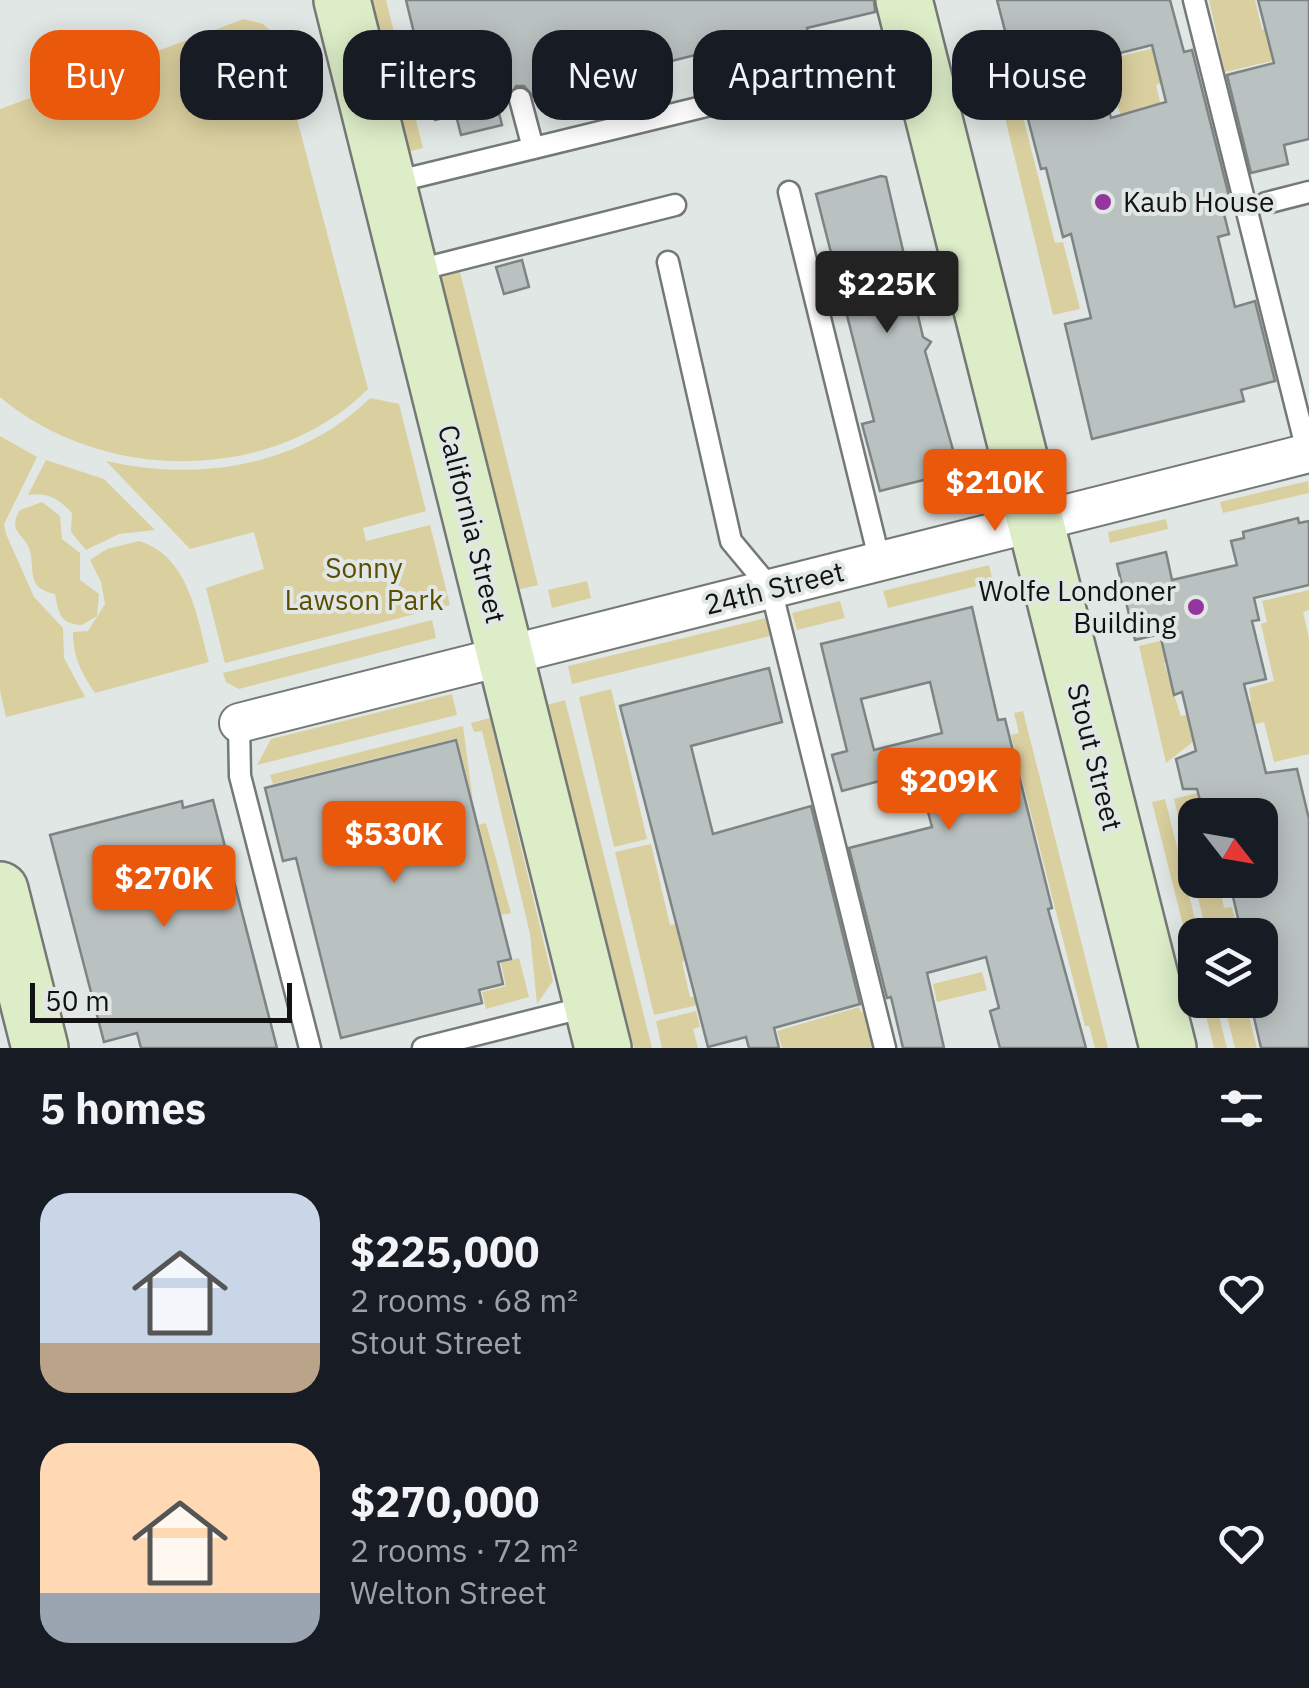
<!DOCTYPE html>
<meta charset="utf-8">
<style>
body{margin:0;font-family:"IBM Plex Sans",sans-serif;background:#242831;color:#f1f3f6;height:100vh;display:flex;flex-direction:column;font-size:38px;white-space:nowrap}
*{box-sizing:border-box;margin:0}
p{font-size:32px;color:#9ea1a6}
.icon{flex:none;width:55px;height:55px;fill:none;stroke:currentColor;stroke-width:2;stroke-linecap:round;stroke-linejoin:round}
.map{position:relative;height:1048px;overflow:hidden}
.drawer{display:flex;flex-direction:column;background:#171b24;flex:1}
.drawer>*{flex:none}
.banner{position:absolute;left:30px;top:30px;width:1250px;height:90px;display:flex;gap:20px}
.needle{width:65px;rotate:121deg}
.buttons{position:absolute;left:1178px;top:798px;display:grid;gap:20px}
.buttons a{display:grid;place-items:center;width:100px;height:100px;border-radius:20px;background:#171b24;box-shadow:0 5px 25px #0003;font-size:50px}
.scale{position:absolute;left:30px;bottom:25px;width:262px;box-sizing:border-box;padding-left:10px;border:5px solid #111312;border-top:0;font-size:28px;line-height:35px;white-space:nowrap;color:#111312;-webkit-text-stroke:8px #e1e7e4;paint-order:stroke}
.price{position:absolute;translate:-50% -85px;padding:0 22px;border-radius:10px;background:#ea580c;color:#fff;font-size:32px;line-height:65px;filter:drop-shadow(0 2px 5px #0008)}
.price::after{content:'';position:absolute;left:50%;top:60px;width:30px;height:22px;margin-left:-15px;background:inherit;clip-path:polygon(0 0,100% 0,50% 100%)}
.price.on{background:#222;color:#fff}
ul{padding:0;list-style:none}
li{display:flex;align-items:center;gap:30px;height:250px;padding:0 40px}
li span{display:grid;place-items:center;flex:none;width:280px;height:200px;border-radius:30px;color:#555}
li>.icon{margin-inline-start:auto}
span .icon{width:120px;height:120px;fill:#fffc;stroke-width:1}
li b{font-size:42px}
h2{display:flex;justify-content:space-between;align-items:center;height:120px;padding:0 40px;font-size:42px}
.tag{padding:0 35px;border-radius:30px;background:#171b24;box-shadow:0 5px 25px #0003;font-size:35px;line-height:90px}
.tag.on{background:#ea580c;color:#fff}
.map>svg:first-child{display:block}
.green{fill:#dacf9f}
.building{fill:#bac2c1;stroke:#7d8483;stroke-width:2.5;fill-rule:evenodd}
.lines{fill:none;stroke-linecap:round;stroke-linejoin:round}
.lane-casing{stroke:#747976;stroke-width:25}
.street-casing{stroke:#747976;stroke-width:42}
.secondary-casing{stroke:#747976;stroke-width:60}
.lane{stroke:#fff;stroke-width:20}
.street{stroke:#fff;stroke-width:38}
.secondary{stroke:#ddedc8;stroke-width:55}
.poi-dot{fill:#9436a0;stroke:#e1e7e4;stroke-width:4}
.labels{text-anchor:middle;stroke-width:8;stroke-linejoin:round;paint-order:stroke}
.poi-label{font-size:28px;fill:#111312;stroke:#e1e7e4;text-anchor:start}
.street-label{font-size:28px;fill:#111312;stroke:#e1e7e4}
.park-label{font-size:28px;fill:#5b4d03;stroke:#e1e7e4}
</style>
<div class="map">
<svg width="1309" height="1048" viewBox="0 0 1309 1048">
<rect width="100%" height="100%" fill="#e1e7e4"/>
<!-- green -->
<g class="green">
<polygon points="369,0 386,0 423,148 407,152"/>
<polygon points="1209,0 1255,0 1262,29 1273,27 1280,59 1225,72"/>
<path d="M244,19L263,24L275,35L368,389C271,485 102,483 0,397V109Z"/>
<polygon points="1154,48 1162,83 1156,85 1171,149 1133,160 1105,60"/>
<polygon points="1015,85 1055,243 1063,242 1080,309 1053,315 998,89"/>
<polygon points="459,268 538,585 517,590 438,273"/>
<path d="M370,398L399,404L426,511L363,528L366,541L430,525L450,605L225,663L206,588L264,569L254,532L190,549L106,461C198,482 300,467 370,398Z"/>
<polygon points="0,436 37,457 4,524 6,534 34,597 63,628 64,658 85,697 6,717 0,691"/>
<path d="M46,460L104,479L155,530L119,534L86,550L71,532L72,513C59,499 48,492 28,495Z"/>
<polygon points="1308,481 1309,493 1223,513 1220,502"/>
<path d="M42,502L60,516L62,539L80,553V580L99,594L97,616L82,625C60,625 58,611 55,594C26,588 35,572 30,551C26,534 6,532 20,510Z"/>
<polygon points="1166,519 1168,529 1110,543 1108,532"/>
<path d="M139,541C189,556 197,617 209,662L95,693C81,672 73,657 73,632L88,631L105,604L101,582L90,560L107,549Z"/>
<polygon points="989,565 993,582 888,608 883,591"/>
<polygon points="587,581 591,598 552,608 548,590"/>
<polygon points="1309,590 1309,610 1303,612 1309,638 1309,754 1274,762 1264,722 1199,737 1166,763 1139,646 1164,640 1169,661 1164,663 1181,716 1251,701 1249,688 1274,681 1261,624 1267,622 1262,601"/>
<polygon points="840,601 845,618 797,630 792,613"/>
<polygon points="766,618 770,636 572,684 568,666"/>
<polygon points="432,620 436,638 239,689 226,682 223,673"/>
<polygon points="611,689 647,839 614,847 579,697"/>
<polygon points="452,694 457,715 257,765 271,739"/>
<polygon points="565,700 652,1048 634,1048 547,705"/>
<polygon points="1023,711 1108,1048 1095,1048 1089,1026 1085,1026 1011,735 1019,733 1014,713"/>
<polygon points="490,718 553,981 537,1004 530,934 482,731 474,732 471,723"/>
<polygon points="463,726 473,802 457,738 273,784 270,775"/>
<polygon points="1197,793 1202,815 1195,815 1195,880 1218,880 1224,908 1232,907 1239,935 1207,935 1174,799"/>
<polygon points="1165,799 1199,935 1195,935 1195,973 1152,802"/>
<polygon points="486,823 511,913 501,915 479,825"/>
<polygon points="651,844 670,925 712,915 688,958 682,962 690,997 696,997 698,1005 654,1015 615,852"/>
<polygon points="519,958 529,997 486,1009 482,992 506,986 501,963"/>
<polygon points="982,972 987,990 937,1002 933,984"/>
<polygon points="1202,1000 1215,1000 1227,1048 1214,1048"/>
<polygon points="1223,1000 1245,1000 1257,1048 1235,1048"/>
<polygon points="859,1007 861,1012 867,1011 876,1048 782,1048 777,1031"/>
<polygon points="696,1011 700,1027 693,1029 698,1048 662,1048 656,1021"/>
</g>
<!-- building -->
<g class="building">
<polygon points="406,0 874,0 875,12 807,28 812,51 709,78 703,53 533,96 524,86 516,86 507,103 497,105 502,125 461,135 456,115 435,120"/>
<path d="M997,0H1170L1184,52L1192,50L1229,196L1220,198L1229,234L1218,237L1235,307L1255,301L1275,381L1241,390L1244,401L1092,439L1065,324L1091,318L1071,234L1063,237L1046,168L1041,169ZM1152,45L1166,102L1111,118L1096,59Z"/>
<polygon points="1258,0 1309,0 1309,139 1284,145 1288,164 1251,173 1227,75 1274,63"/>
<polygon points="881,176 886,177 923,337 931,342 925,351 959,471 880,491 862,424 874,421 816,194"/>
<polygon points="522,260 529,287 504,294 496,267"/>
<polygon points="1298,518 1299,523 1309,521 1309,585 1254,598 1259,620 1252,621 1266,679 1244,684 1266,773 1297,769 1309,819 1309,1048 1261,1048 1250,1000 1260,1000 1260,935 1242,935 1229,880 1260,880 1260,815 1204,815 1197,789 1183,789 1176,759 1196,751 1182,692 1174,695 1160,634 1135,640 1117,564 1166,552 1172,580 1237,565 1231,541 1244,538 1243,532"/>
<path d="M972,607L998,720L1005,719L1052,908L1048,909L1086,1048H1000L990,1011L999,1008L986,957L927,973L944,1048H903L891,997L887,998L849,848L932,827L917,771L842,791L832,755L847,751L821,644ZM930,682L942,733L874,750L861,699Z"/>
<polygon points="769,668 782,722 691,746 713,834 811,806 860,1004 774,1028 779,1048 749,1048 746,1037 708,1047 620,706"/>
<polygon points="456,740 511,959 498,962 503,984 479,990 482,1003 341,1038 296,858 283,861 265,788"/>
<polygon points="213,800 277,1048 141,1048 137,1033 104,1042 50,835 182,801 183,808"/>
</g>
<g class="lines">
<!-- lane casing -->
<g class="lane-casing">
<g id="lane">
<polyline points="1194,0 1309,459"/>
<polyline points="520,99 533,148"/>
<polyline points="390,183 916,55"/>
<polyline points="789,192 880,562"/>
<polyline points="1266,203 1309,192"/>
<polyline points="668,262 731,541 771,589 885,1048"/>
<polyline points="410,272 675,205"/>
<polyline points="239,723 240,776 310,1048"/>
<polyline points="423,1048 590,1006"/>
</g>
</g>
<!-- street casing -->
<g class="street-casing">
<polyline id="street" points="239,723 1309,453"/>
</g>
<!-- secondary casing -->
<g class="secondary-casing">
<g id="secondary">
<polyline points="342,0 603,1048"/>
<polyline points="904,0 1168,1048"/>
<polyline points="0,890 40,1048"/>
</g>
</g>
<!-- lane -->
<use href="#lane" class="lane"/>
<!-- street -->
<use href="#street" class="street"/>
<!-- secondary -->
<use href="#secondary" class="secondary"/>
</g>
<!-- markers -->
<g class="poi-dot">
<circle cx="1103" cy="202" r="10"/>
<circle cx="1196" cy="607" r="10"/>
</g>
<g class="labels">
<!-- poi labels -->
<g class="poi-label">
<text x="1123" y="212">Kaub House</text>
<text x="1176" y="601" text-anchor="end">Wolfe Londoner<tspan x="1176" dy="32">Building</tspan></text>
</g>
<!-- street labels -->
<g class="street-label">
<text transform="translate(472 524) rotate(76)" y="10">California Street</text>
<text transform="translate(774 588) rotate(-14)" y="10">24th Street</text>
<text transform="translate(1095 757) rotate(76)" y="10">Stout Street</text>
</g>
<!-- park labels -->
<g class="park-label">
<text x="364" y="578">Sonny<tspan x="364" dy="32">Lawson Park</tspan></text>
</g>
</g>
</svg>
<div class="buttons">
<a><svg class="needle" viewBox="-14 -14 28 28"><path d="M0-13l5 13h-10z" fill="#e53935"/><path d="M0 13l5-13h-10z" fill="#9ea1a6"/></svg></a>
<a><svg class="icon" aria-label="layers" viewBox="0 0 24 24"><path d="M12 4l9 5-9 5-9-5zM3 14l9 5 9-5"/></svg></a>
</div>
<div class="scale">50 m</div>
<b class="price on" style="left:887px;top:336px">$225K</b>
<b class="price" style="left:995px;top:534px">$210K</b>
<b class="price" style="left:949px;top:833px">$209K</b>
<b class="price" style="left:394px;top:886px">$530K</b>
<b class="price" style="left:164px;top:930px">$270K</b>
<div class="banner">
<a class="tag on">Buy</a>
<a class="tag">Rent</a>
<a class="tag">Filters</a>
<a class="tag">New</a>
<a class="tag">Apartment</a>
<a class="tag">House</a>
</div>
</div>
<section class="drawer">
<h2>5 homes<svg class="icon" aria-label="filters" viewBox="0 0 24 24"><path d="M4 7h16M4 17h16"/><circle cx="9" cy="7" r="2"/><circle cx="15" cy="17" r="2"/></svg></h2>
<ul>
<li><span style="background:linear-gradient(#c9d6e8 75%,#b9a48a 0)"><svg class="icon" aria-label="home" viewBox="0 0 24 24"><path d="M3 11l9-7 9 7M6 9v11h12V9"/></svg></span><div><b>$225,000</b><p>2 rooms · 68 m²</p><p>Stout Street</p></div><svg class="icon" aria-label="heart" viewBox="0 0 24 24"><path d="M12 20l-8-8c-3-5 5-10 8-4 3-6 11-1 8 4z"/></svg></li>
<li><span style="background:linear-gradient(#ffd9b3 75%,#9aa5b1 0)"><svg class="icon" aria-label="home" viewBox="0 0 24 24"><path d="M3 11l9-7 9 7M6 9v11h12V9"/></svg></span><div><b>$270,000</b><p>2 rooms · 72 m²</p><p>Welton Street</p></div><svg class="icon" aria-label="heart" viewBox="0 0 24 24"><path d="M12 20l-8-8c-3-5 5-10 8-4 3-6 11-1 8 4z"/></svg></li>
</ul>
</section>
